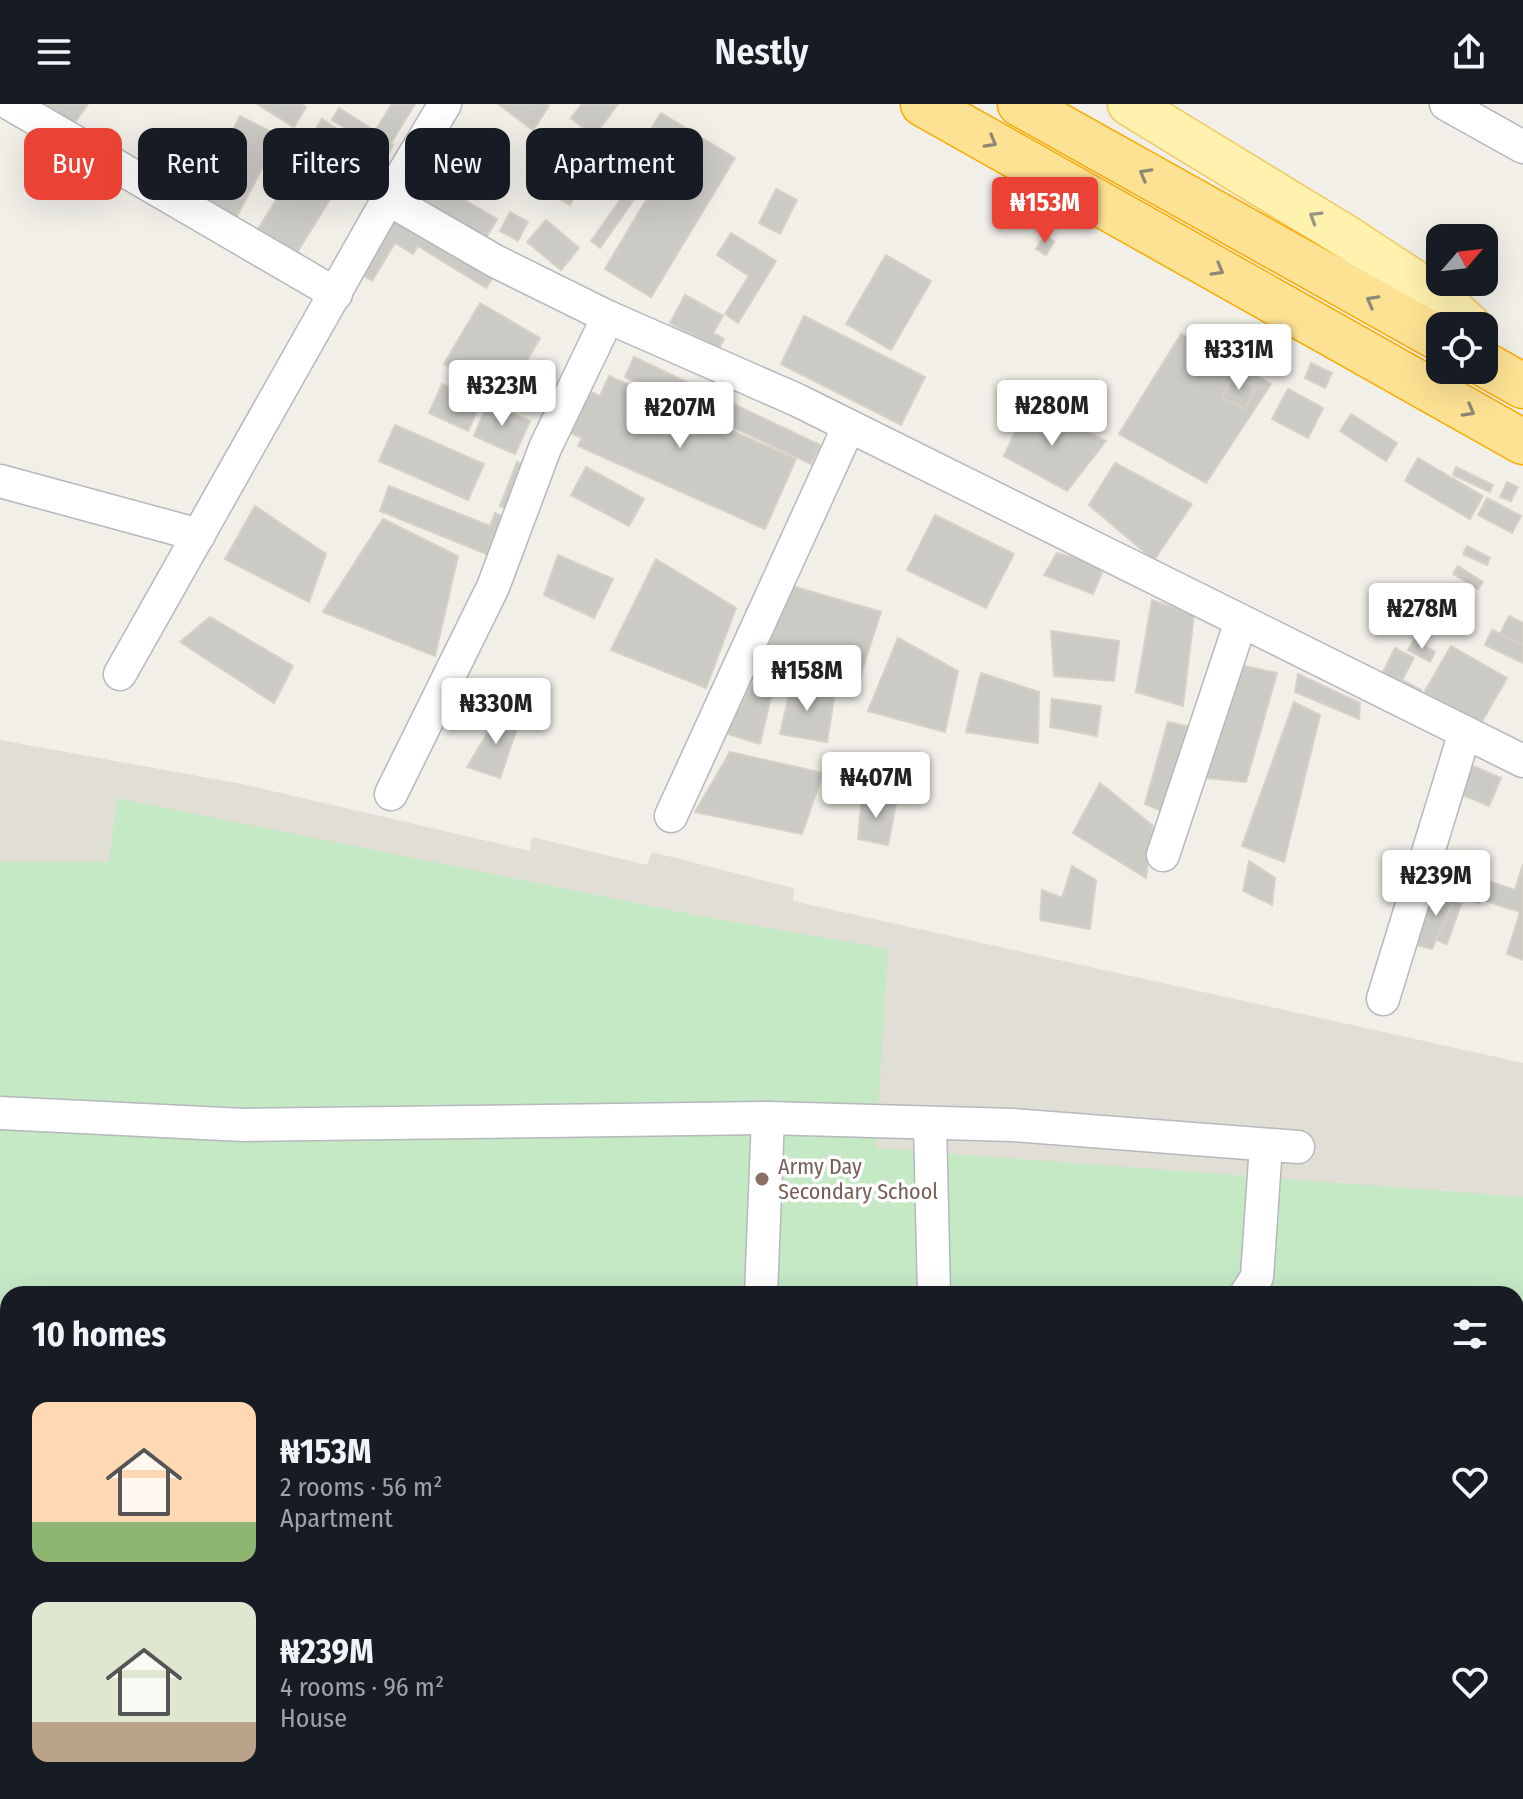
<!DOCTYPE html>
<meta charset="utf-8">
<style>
body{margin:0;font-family:"Fira Sans Condensed",sans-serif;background:#242831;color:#f1f3f6;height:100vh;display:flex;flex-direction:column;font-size:30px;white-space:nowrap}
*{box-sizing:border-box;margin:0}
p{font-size:26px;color:#9ea1a6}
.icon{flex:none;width:44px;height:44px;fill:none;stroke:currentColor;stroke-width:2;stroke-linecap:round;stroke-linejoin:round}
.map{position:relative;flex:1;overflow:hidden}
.panel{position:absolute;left:0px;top:1182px;width:1524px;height:514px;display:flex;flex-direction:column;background:#171b24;border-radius:24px 24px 0 0;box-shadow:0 8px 32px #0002}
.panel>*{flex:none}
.banner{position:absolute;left:24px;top:24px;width:800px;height:72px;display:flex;gap:16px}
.needle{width:52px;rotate:62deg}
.controls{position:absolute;left:1426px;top:120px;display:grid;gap:16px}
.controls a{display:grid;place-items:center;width:72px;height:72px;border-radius:16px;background:#171b24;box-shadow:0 8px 32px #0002;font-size:40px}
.price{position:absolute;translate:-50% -68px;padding:0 18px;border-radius:8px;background:#fff;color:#222;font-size:26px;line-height:52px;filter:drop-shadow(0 2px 4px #0008)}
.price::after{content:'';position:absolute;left:50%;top:48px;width:24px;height:18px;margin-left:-12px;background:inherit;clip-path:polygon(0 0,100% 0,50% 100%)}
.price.on{background:#ea4335;color:#fff}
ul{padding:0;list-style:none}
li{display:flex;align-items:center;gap:24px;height:200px;padding:0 32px}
li span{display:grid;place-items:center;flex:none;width:224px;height:160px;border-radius:16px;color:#555}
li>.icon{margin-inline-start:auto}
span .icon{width:96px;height:96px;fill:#fffc;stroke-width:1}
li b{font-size:34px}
h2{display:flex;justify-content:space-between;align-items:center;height:96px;padding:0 32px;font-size:34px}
.chip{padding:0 28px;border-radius:16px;background:#171b24;box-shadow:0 8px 32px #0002;font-size:28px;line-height:72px}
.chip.on{background:#ea4335;color:#fff}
header{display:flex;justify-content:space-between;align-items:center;height:104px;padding:0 32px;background:#171b24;font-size:36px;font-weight:600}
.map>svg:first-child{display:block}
.education{fill:#e1ded6;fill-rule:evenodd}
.green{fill:#c5e8c5}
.building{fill:#cccac5;stroke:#d6d1c6;stroke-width:2}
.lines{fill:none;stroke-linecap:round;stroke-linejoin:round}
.minor-casing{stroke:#b5b8bc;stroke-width:35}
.major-casing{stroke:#f2c960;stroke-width:45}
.highway-casing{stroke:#f9ab00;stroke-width:47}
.minor{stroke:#fff;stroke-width:32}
.major{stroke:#fff2af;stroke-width:42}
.highway{stroke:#fde293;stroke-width:44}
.oneway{stroke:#8e8975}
.oneway2{stroke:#979581}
.education-dot{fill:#8d6e63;stroke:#fff;stroke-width:3}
.labels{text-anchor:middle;stroke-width:7;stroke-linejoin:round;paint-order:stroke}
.education-label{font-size:22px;fill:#785e54;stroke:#fff;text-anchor:start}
</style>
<header><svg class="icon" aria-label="menu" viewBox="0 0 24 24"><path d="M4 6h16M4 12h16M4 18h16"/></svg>Nestly<svg class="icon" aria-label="share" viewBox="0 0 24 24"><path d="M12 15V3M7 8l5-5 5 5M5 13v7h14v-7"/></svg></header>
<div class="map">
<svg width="1523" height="1695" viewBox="0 0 1523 1695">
<rect width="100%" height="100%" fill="#f1efe8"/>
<!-- education -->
<path class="education" d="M0,636L242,680L530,747L532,733L647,761L652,748L794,784L793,797L1523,959V1695H0ZM8,1190H1516V1688H8Z"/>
<!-- green -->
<polygon class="green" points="117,694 695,811 888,845 876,1044 1523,1093 1523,1333 1516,1341 1516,1190 8,1190 8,1440 0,1440 0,758 109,758"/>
<!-- building -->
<g class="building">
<polygon points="38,0 88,0 73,21"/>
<polygon points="257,0 301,0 306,3 294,23"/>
<polygon points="392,0 415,0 391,39 393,41 388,50 332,16 339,4 375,27"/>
<polygon points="498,0 545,0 549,2 533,26"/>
<polygon points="582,0 618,0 594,32 571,14"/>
<polygon points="661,9 735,54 651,193 605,165 667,61 639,44"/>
<polygon points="240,12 279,32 233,120 195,100"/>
<polygon points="322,15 354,36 340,59 308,38"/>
<polygon points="466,39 473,42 456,82 450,79"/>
<polygon points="481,45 489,50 469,90 461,86"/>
<polygon points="307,47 345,71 290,160 251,136"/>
<polygon points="578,50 595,60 583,78 567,69"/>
<polygon points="551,59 583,78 570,101 538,82"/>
<polygon points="417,68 497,115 482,141 402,94"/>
<polygon points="628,85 637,91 600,144 591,137"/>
<polygon points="776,85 797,96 780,130 759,119"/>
<polygon points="510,108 528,118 518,137 500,127"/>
<polygon points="392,109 494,172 486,184 418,142 413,150 395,139 372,177 357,168"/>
<polygon points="546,116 579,144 561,166 527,138"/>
<polygon points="731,129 776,157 738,219 725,210 749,172 717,151"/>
<polygon points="1045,131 1054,138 1046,151 1036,145"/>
<polygon points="886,151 931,177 891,246 846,220"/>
<polygon points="685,191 723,212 713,229 724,235 719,245 670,219"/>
<polygon points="480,199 540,234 504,296 444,260"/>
<polygon points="804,212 925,273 901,321 781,260"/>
<polygon points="1181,230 1271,280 1206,379 1119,330"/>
<polygon points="634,253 820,341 811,360 625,273"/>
<polygon points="1311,259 1332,269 1325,284 1305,274"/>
<polygon points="609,272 796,355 765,425 578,342 582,334 561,325 579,283 600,292"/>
<polygon points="1233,272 1256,283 1245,305 1222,294"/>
<polygon points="442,280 481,298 468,327 429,309"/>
<polygon points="1288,285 1323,304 1308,334 1272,315"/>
<polygon points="488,299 530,317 515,350 474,332"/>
<polygon points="1027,302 1106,337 1067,387 1004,352"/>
<polygon points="1351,310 1397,339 1386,357 1340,327"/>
<polygon points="395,321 484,360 468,396 379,357"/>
<polygon points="1418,354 1483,392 1470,415 1405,377"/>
<polygon points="517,358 530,364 513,407 500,402"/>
<polygon points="1115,359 1192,400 1154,456 1089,401"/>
<polygon points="586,363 644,395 629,422 571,391"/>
<polygon points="1456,363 1493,381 1490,388 1453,371"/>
<polygon points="1507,378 1518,383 1511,397 1500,393"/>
<polygon points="389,382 490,422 495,409 509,415 496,454 380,407"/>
<polygon points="1487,394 1521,412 1512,429 1478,411"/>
<polygon points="255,402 326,450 309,498 225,455"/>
<polygon points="935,411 1014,450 986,504 907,466"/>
<polygon points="383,415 458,452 435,552 323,508"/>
<polygon points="1467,442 1490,454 1487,461 1463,450"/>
<polygon points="1057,449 1105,462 1093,490 1044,471"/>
<polygon points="558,451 613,475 594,514 544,491"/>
<polygon points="656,455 736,504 706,584 611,546"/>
<polygon points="1458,462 1483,478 1478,485 1453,470"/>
<polygon points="792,482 881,508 857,582 762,556"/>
<polygon points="1152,496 1194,511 1183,602 1136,588"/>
<polygon points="1509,512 1523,519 1523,541 1500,530"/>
<polygon points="210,513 293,562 274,599 180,538"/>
<polygon points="1492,526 1523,541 1523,559 1485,541"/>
<polygon points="1051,527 1119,537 1114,577 1054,572"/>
<polygon points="898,534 958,567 945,628 868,607"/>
<polygon points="1414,536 1435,548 1430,558 1408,546"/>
<polygon points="1451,542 1507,574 1477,626 1421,594"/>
<polygon points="1395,544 1414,554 1402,576 1421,586 1414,599 1377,580"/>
<polygon points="1239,561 1277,569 1246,678 1206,674"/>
<polygon points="981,569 1039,588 1038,639 966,628"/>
<polygon points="1298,570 1360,599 1359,615 1295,588"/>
<polygon points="793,574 834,594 827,638 780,630"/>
<polygon points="752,581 773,584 760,640 725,629"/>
<polygon points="1052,595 1101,602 1097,632 1050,623"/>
<polygon points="1294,598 1320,611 1284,758 1242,742"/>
<polygon points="502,605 520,616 500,674 467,663"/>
<polygon points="1168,618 1187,622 1169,710 1145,700"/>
<polygon points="730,648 823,669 802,730 695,708"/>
<polygon points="1464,658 1501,674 1489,702 1451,686"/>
<polygon points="1100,679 1153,722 1146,774 1073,729"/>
<polygon points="862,691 896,699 888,741 858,735"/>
<polygon points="1444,751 1489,766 1485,776 1515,786 1523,760 1523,856 1507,850 1520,808 1480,795 1479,799 1433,784"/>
<polygon points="1249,757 1275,774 1272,801 1243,787"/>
<polygon points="1072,762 1096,776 1090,825 1040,816 1042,786 1062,794"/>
<polygon points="1426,787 1461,800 1447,840 1411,827"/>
<polygon points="1422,791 1453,798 1432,845 1410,839"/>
</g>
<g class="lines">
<!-- minor casing -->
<g class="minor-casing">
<g id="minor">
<polyline points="10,0 336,190"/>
<polyline points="1446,0 1523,43"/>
<polyline points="388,95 495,157 608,213 797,296 1523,657"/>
<polyline points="0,377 199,431"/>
<polyline points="120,570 388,95 445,0"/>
<polyline points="391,690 493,483 545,344 608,213"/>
<polyline points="671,712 849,322"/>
<polyline points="1163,751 1241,517"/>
<polyline points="1383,895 1465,628"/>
<polyline points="0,1009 244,1021 768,1014 1013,1021 1298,1043"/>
<polyline points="930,1019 934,1190"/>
<polyline points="761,1190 768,1014"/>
<polyline points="1246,1190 1257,1173 1266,1041"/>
<polyline points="265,1688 265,1695"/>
<polyline points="1349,1688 1361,1695"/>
</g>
</g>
<!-- major casing -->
<g class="major-casing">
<polyline id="major" points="1129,0 1350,135 1441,195 1470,222"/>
</g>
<!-- highway casing -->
<g class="highway-casing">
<g id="highway">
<polyline points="923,0 1523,338"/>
<polyline points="1020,0 1440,235"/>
<polyline points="1484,260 1523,282"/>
</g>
</g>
<!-- minor -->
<use href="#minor" class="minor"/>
<!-- major -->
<use href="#major" class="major"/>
<!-- highway -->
<use href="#highway" class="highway"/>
</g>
<!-- one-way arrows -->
<defs><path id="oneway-chevron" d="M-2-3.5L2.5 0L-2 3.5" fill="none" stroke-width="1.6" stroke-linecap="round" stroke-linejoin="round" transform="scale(2)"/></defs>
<g class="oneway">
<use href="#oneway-chevron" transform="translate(991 38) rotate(29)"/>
<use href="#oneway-chevron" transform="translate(1145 70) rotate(-151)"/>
<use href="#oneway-chevron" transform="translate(1218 166) rotate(29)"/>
<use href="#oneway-chevron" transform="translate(1372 197) rotate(-151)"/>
<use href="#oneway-chevron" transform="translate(1469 307) rotate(29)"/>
</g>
<use class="oneway2" href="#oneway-chevron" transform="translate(1315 113) rotate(-148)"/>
<!-- markers -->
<circle class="education-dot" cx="762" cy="1075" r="8"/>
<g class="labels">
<!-- education labels -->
<g class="education-label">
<text x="778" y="1070">Army Day<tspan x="778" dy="25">Secondary School</tspan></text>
</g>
</g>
</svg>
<div class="controls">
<a><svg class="needle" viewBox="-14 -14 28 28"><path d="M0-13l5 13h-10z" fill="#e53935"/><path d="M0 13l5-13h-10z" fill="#9ea1a6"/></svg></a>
<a><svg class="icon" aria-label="locate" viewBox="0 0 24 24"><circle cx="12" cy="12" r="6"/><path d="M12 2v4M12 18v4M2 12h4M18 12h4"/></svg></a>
</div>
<b class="price on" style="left:1045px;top:141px">₦153M</b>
<b class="price" style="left:1239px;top:288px">₦331M</b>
<b class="price" style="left:502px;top:324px">₦323M</b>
<b class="price" style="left:1052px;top:344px">₦280M</b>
<b class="price" style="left:680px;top:346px">₦207M</b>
<b class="price" style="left:1422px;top:547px">₦278M</b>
<b class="price" style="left:807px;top:609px">₦158M</b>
<b class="price" style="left:496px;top:642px">₦330M</b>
<b class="price" style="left:876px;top:716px">₦407M</b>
<b class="price" style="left:1436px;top:814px">₦239M</b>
<div class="banner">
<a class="chip on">Buy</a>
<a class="chip">Rent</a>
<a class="chip">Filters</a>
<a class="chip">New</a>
<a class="chip">Apartment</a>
</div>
<section class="panel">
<h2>10 homes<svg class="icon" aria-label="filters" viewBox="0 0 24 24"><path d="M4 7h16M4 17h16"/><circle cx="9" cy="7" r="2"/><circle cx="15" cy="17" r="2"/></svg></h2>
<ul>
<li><span style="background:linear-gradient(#ffd9b3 75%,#8fb573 0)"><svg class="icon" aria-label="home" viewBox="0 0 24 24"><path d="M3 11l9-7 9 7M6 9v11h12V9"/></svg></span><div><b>₦153M</b><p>2 rooms · 56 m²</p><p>Apartment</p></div><svg class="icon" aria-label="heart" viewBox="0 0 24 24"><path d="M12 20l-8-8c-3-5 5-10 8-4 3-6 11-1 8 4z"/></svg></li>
<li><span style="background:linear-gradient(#dfe7d0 75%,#b9a48a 0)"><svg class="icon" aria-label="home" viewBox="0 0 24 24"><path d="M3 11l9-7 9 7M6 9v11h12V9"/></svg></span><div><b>₦239M</b><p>4 rooms · 96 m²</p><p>House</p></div><svg class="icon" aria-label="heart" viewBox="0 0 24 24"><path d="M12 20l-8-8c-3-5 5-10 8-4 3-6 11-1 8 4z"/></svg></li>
</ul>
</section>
</div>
